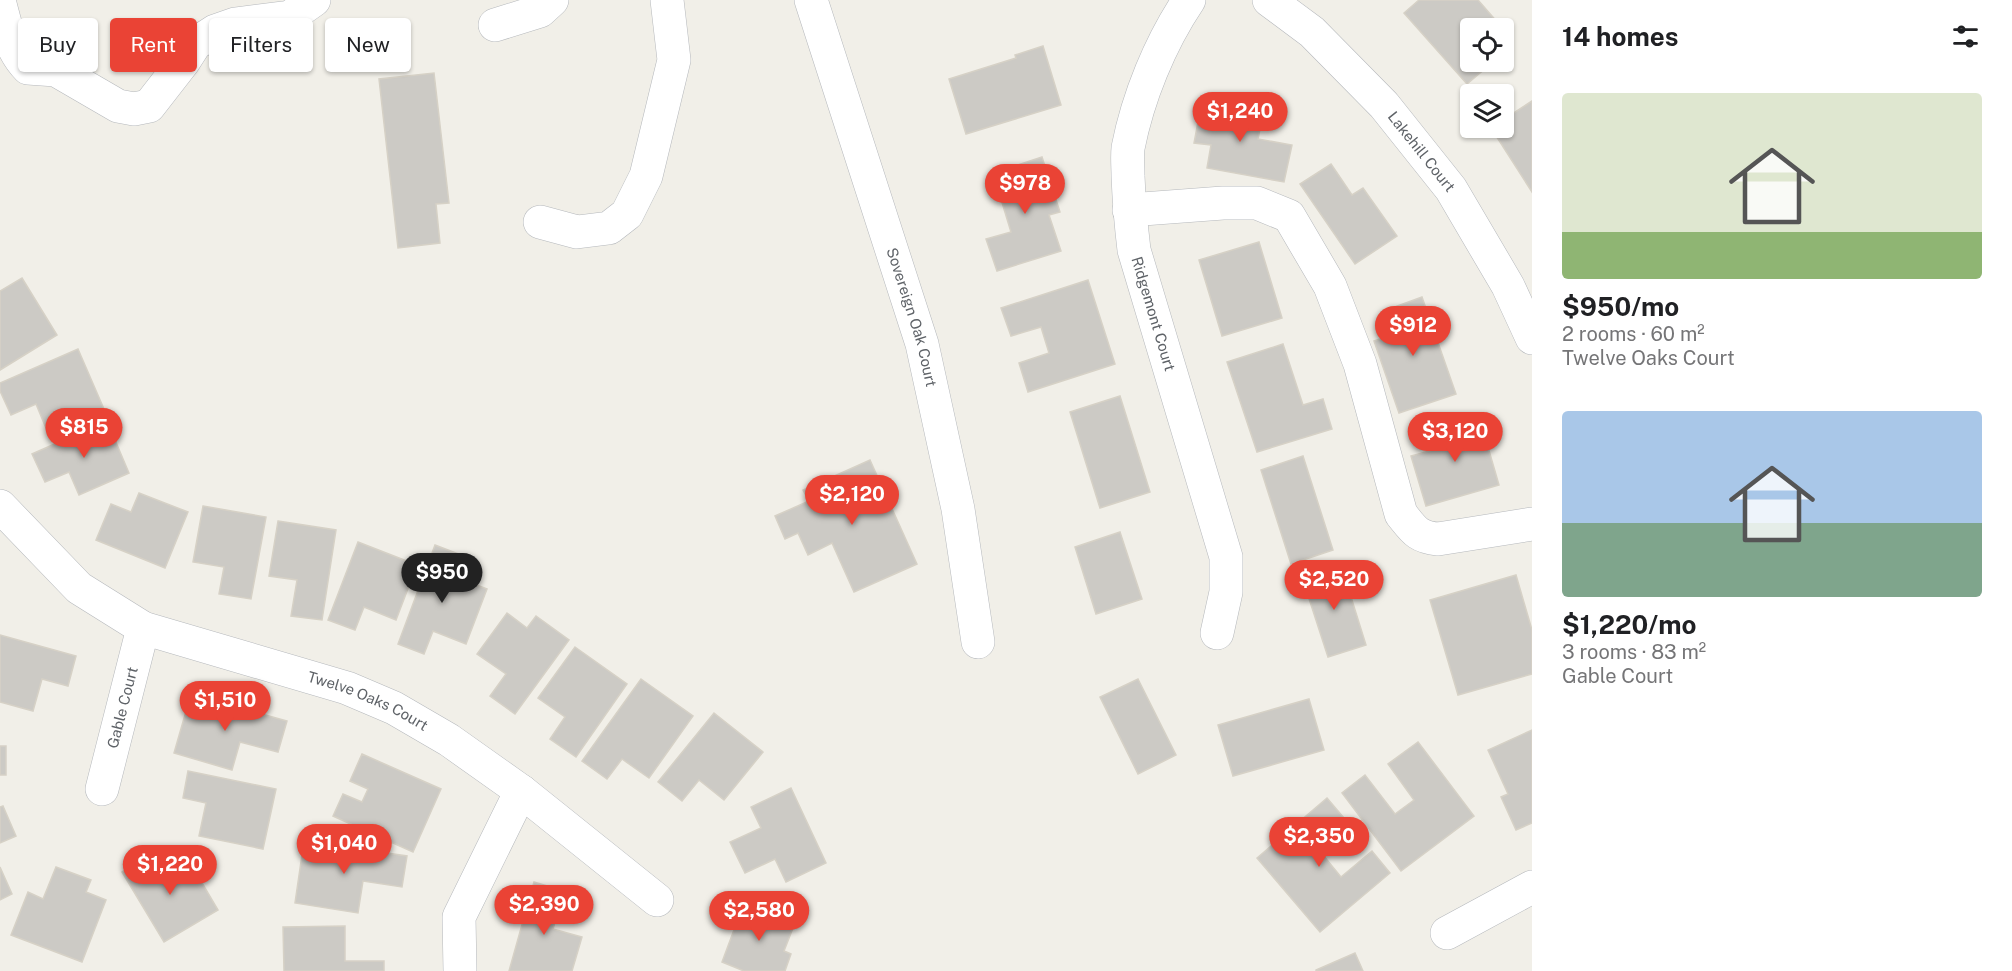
<!DOCTYPE html>
<meta charset="utf-8">
<style>
body{margin:0;font-family:"Public Sans",sans-serif;background:#f6f6f6;color:#202124;height:100vh;display:flex;flex-direction:column;font-size:22px;white-space:nowrap}
*{box-sizing:border-box;margin:0}
p{font-size:20px;color:#757577}
.icon{flex:none;width:33px;height:33px;fill:none;stroke:currentColor;stroke-width:2;stroke-linecap:round;stroke-linejoin:round}
.map{position:relative;flex:1;overflow:hidden}
.panel{display:flex;flex-direction:column;background:#fff;width:480px}
.panel>*{flex:none}
.hud{position:absolute;left:18px;top:18px;width:570px;height:54px;display:flex;gap:12px}
.tools{position:absolute;left:1460px;top:18px;display:grid;gap:12px}
.tools a{display:grid;place-items:center;width:54px;height:54px;border-radius:6px;background:#fff;box-shadow:0 2px 4px #0004;font-size:30px}
.price{position:absolute;translate:-50% -51px;padding:0 14px;border-radius:21px;background:#ea4335;color:#fff;font-size:20px;line-height:39px;filter:drop-shadow(0 2px 3px #0008)}
.price::after{content:'';position:absolute;left:50%;top:36px;width:18px;height:14px;margin-left:-9px;background:inherit;clip-path:polygon(0 0,100% 0,50% 100%)}
.price.selected{background:#222;color:#fff}
ul{padding:0;list-style:none}
li{display:grid;align-content:center;gap:12px;height:318px;padding:0 30px}
li span{display:grid;place-items:center;height:186px;border-radius:6px;color:#555}
li>.icon{margin-inline-start:auto}
span .icon{width:108px;height:108px;fill:#fffc;stroke-width:1}
li b{font-size:26px}
h2{display:flex;justify-content:space-between;align-items:center;height:72px;padding:0 30px;font-size:26px}
.chip{padding:0 21px;border-radius:6px;background:#fff;box-shadow:0 2px 4px #0004;font-size:21px;line-height:54px}
.chip.selected{background:#ea4335;color:#fff}
main{display:flex;flex:1;min-height:0}
.map>svg:first-child{display:block}
.building{fill:#cccac5;stroke:#d6d1c6;stroke-width:1.5}
.lines{fill:none;stroke-linecap:round;stroke-linejoin:round}
.minor-casing{stroke:#b5b8bc;stroke-width:34}
.minor{stroke:#fff;stroke-width:33}
.labels{text-anchor:middle;stroke-width:5;stroke-linejoin:round;paint-order:stroke}
.street-label{font-size:15px;fill:#5f6368;stroke:#fff}
</style>
<main>
<div class="map">
<svg width="1532" height="971" viewBox="0 0 1532 971">
<rect width="100%" height="100%" fill="#f1efe8"/>
<!-- building -->
<g class="building">
<polygon points="1419,0 1478,0 1498,23 1492,28 1470,28 1470,62 1493,62 1467,84 1404,13"/>
<polygon points="1043,46 1061,105 966,134 949,79 1016,58 1015,55"/>
<polygon points="434,73 449,203 436,204 440,243 398,248 379,79"/>
<polygon points="1202,101 1263,113 1258,139 1292,145 1284,182 1207,168 1211,145 1194,143"/>
<polygon points="1532,101 1532,192 1491,128 1503,128 1503,120"/>
<polygon points="1042,157 1060,212 1049,215 1061,251 997,271 986,239 1011,232 993,173"/>
<polygon points="1331,164 1352,195 1363,188 1397,236 1355,264 1300,184"/>
<polygon points="1259,242 1282,318 1222,336 1199,260"/>
<polygon points="22,278 57,335 0,370 0,291"/>
<polygon points="1088,280 1115,364 1028,392 1019,363 1049,353 1041,327 1011,336 1001,308"/>
<polygon points="1422,297 1456,394 1399,413 1374,341 1389,336 1381,312"/>
<polygon points="1283,344 1303,405 1323,399 1332,429 1257,452 1227,362"/>
<polygon points="78,349 104,409 48,433 36,404 11,415 0,391 0,383"/>
<polygon points="1120,396 1150,492 1100,508 1070,412"/>
<polygon points="1479,416 1499,485 1426,506 1411,456 1433,450 1427,431"/>
<polygon points="107,421 129,473 79,495 69,472 45,482 32,454"/>
<polygon points="1303,456 1333,550 1291,564 1261,470"/>
<polygon points="870,460 917,564 854,592 832,543 808,555 798,533 785,539 775,516 809,501 803,490"/>
<polygon points="139,493 188,512 165,568 96,540 111,504 131,512"/>
<polygon points="203,506 266,517 251,599 219,594 224,567 193,562"/>
<polygon points="278,521 336,530 322,620 291,616 297,580 269,576"/>
<polygon points="1120,532 1142,599 1096,614 1075,547"/>
<polygon points="358,542 417,565 396,620 364,607 355,630 328,620"/>
<polygon points="435,545 461,555 453,576 487,589 466,644 433,631 424,654 398,644"/>
<polygon points="1341,565 1366,645 1328,657 1302,577"/>
<polygon points="1516,575 1532,630 1532,674 1458,695 1430,600"/>
<polygon points="507,613 527,628 536,616 569,640 515,714 490,696 506,674 477,654"/>
<polygon points="0,635 76,656 68,686 42,679 33,711 0,702"/>
<polygon points="575,647 627,684 576,757 550,739 565,717 538,698"/>
<polygon points="641,679 693,716 649,778 622,759 607,779 582,761"/>
<polygon points="1138,679 1176,755 1138,774 1100,697"/>
<polygon points="191,694 287,721 278,752 240,742 232,770 174,753"/>
<polygon points="1309,699 1324,750 1233,776 1218,725"/>
<polygon points="714,713 763,752 724,800 699,780 682,801 658,782"/>
<polygon points="1532,730 1532,823 1516,830 1501,797 1508,794 1488,750"/>
<polygon points="1418,742 1474,816 1401,871 1342,793 1365,775 1395,814 1414,800 1388,764"/>
<rect x="0" y="746" width="6" height="29"/>
<polygon points="362,754 441,789 413,852 333,816 343,794 362,802 368,789 350,781"/>
<polygon points="188,771 276,789 263,849 199,836 206,803 183,798"/>
<polygon points="791,788 826,863 786,882 775,859 745,873 730,842 761,828 751,807"/>
<polygon points="1327,798 1349,824 1318,849 1341,877 1372,851 1390,873 1320,932 1257,858"/>
<polygon points="3,806 16,836 0,843 0,807"/>
<polygon points="304,841 407,856 402,887 363,881 358,913 295,903"/>
<polygon points="148,856 160,876 188,859 218,910 164,942 122,872"/>
<polygon points="0,867 12,894 0,900"/>
<polygon points="56,867 91,880 86,892 106,900 82,962 11,935 28,892 43,899"/>
<polygon points="534,882 564,891 553,929 582,937 572,971 509,971"/>
<polygon points="744,903 795,923 784,951 791,954 785,971 744,971 722,962"/>
<polygon points="345,926 345,961 384,961 384,971 284,971 283,927"/>
<polygon points="1355,953 1363,971 1316,971 1316,970"/>
</g>
<g class="lines">
<!-- minor casing -->
<g class="minor-casing">
<g id="minor">
<path id="s1" d="M811,0L922,344L958,509L978,642"/>
<path id="s2" d="M1189,0C1160,43 1138,97 1128,148C1127,157 1128,167 1128,176C1129,201 1131,225 1134,250L1226,557V592L1217,633"/>
<path id="s3" d="M1269,0L1312,32L1384,105L1451,189L1508,286L1532,338"/>
<path d="M0,4C6,27 11,51 28,68L56,70L118,106L134,109L149,106L184,61L195,44L215,31L235,24L290,17L314,0"/>
<polyline points="495,25 540,11 552,0"/>
<path d="M1129,210L1223,203H1257L1289,216L1330,286L1360,364L1401,514C1414,530 1417,537 1438,539L1532,524"/>
<polyline points="540,222 577,232 609,228 627,214 646,176 674,60 667,0"/>
<path id="s4" d="M0,506L79,588L143,628L347,688L394,708L449,740L521,791L657,900"/>
<path id="s5" d="M102,789L143,628"/>
<polyline points="1447,933 1532,887"/>
<polyline points="460,971 459,917 521,791"/>
</g>
</g>
<!-- minor -->
<use href="#minor" class="minor"/>
</g>
<g class="labels">
<!-- street labels -->
<g class="street-label">
<text dy="5" stroke="none"><textPath href="#s3" startOffset="216">Lakehill Court</textPath></text>
<text dy="5" stroke="none"><textPath href="#s2" startOffset="330">Ridgemont Court</textPath></text>
<text dy="5" stroke="none"><textPath href="#s1" startOffset="333">Sovereign Oak Court</textPath></text>
<text dy="5" stroke="none"><textPath href="#s4" startOffset="426">Twelve Oaks Court</textPath></text>
<text dy="5" stroke="none"><textPath href="#s5" startOffset="84">Gable Court</textPath></text>
</g>
</g>
</svg>
<div class="tools">
<a><svg class="icon" aria-label="locate" viewBox="0 0 24 24"><circle cx="12" cy="12" r="6"/><path d="M12 2v4M12 18v4M2 12h4M18 12h4"/></svg></a>
<a><svg class="icon" aria-label="layers" viewBox="0 0 24 24"><path d="M12 4l9 5-9 5-9-5zM3 14l9 5 9-5"/></svg></a>
</div>
<b class="price" style="left:1240px;top:143px">$1,240</b>
<b class="price" style="left:1025px;top:215px">$978</b>
<b class="price" style="left:1413px;top:357px">$912</b>
<b class="price" style="left:84px;top:459px">$815</b>
<b class="price" style="left:1455px;top:463px">$3,120</b>
<b class="price" style="left:852px;top:526px">$2,120</b>
<b class="price selected" style="left:442px;top:604px">$950</b>
<b class="price" style="left:1334px;top:611px">$2,520</b>
<b class="price" style="left:225px;top:732px">$1,510</b>
<b class="price" style="left:1319px;top:868px">$2,350</b>
<b class="price" style="left:344px;top:875px">$1,040</b>
<b class="price" style="left:170px;top:896px">$1,220</b>
<b class="price" style="left:544px;top:936px">$2,390</b>
<b class="price" style="left:759px;top:942px">$2,580</b>
<div class="hud">
<a class="chip">Buy</a>
<a class="chip selected">Rent</a>
<a class="chip">Filters</a>
<a class="chip">New</a>
</div>
</div>
<section class="panel">
<h2>14 homes<svg class="icon" aria-label="filters" viewBox="0 0 24 24"><path d="M4 7h16M4 17h16"/><circle cx="9" cy="7" r="2"/><circle cx="15" cy="17" r="2"/></svg></h2>
<ul>
<li><span style="background:linear-gradient(#dfe7d0 75%,#8fb573 0)"><svg class="icon" aria-label="home" viewBox="0 0 24 24"><path d="M3 11l9-7 9 7M6 9v11h12V9"/></svg></span><div><b>$950/mo</b><p>2 rooms · 60 m²</p><p>Twelve Oaks Court</p></div></li>
<li><span style="background:linear-gradient(#a9c7e8 60%,#7fa58c 0)"><svg class="icon" aria-label="home" viewBox="0 0 24 24"><path d="M3 11l9-7 9 7M6 9v11h12V9"/></svg></span><div><b>$1,220/mo</b><p>3 rooms · 83 m²</p><p>Gable Court</p></div></li>
</ul>
</section>
</main>
